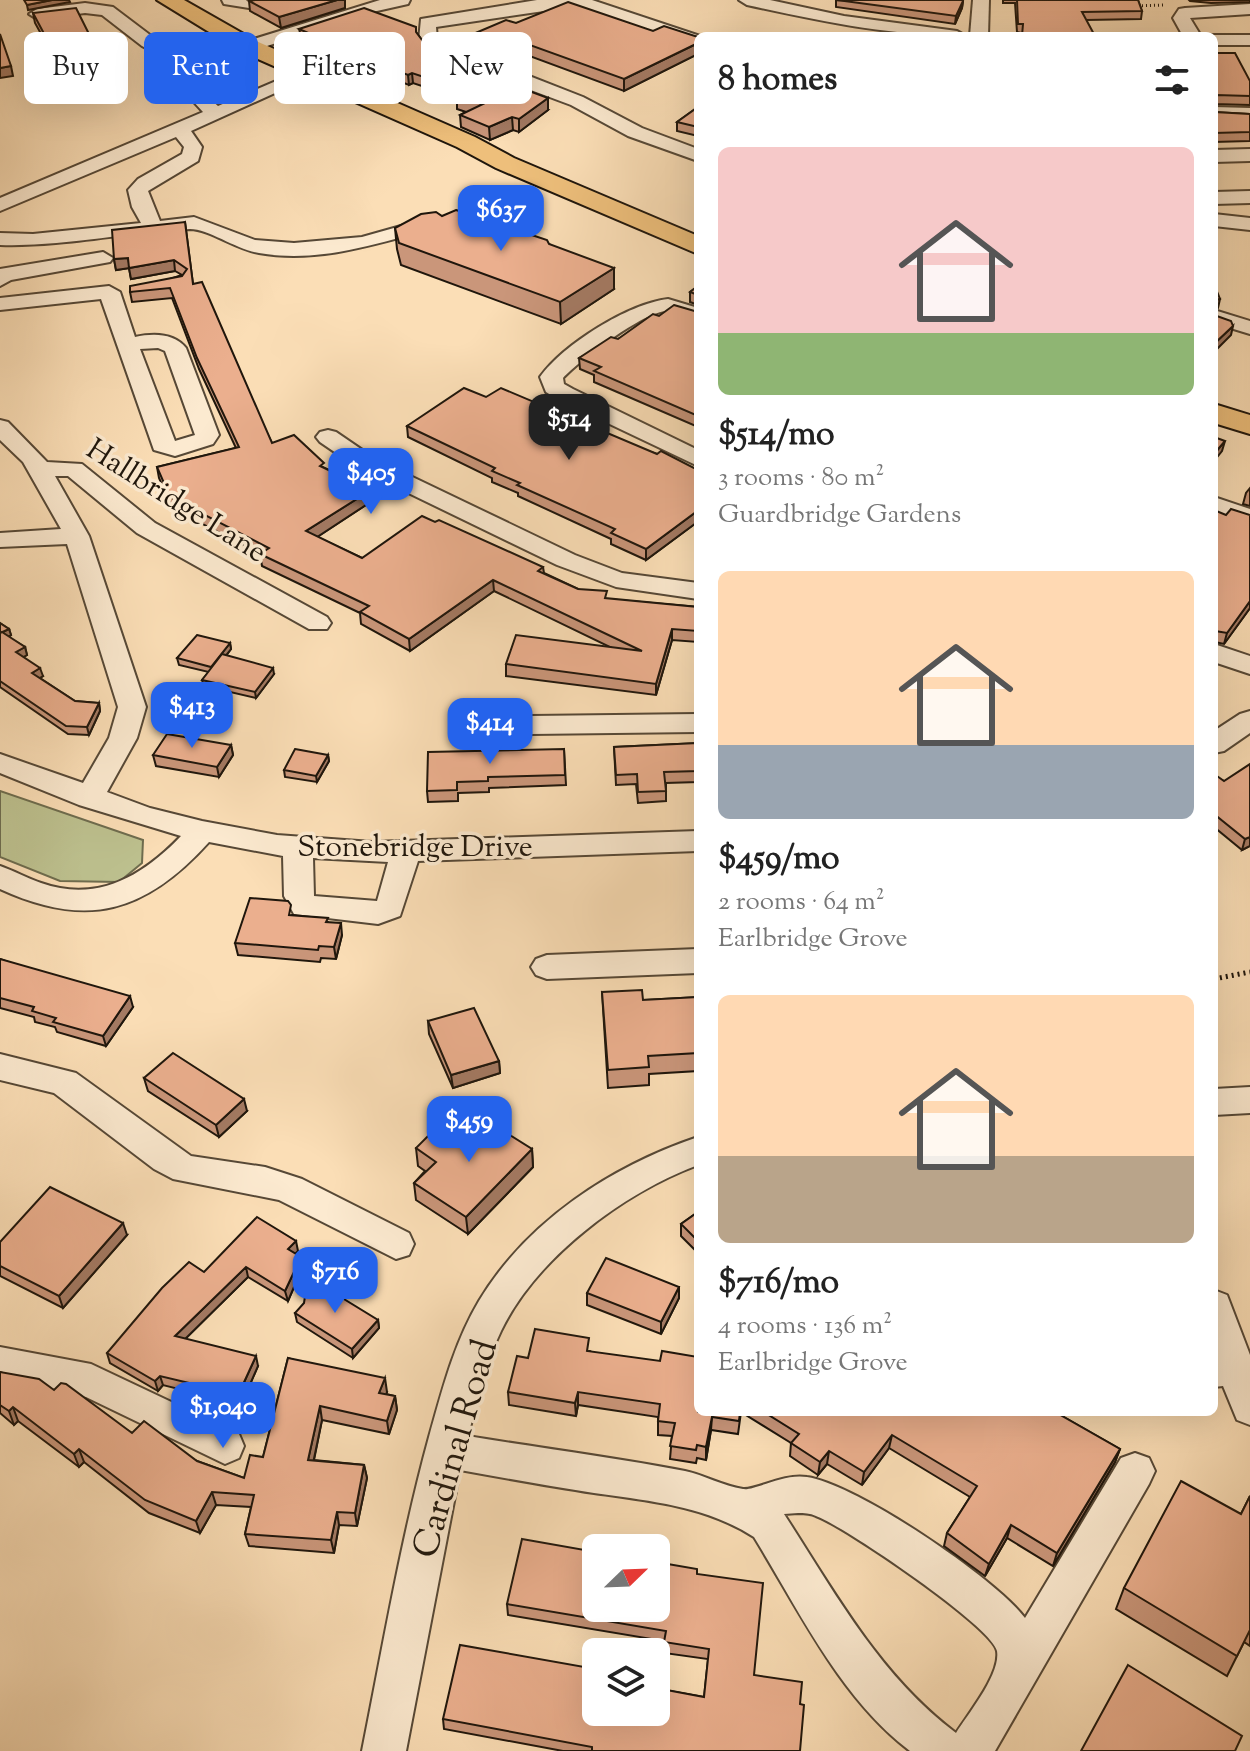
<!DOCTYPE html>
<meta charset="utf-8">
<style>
body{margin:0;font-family:"Sorts Mill Goudy",serif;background:#f6f6f6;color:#222;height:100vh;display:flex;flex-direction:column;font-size:30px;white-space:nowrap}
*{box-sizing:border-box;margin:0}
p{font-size:26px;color:#767676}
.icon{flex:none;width:44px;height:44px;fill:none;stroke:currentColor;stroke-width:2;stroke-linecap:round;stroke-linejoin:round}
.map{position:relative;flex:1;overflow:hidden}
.side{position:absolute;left:694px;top:32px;width:524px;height:1384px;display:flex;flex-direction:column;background:#fff;border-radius:12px;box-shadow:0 8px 32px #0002}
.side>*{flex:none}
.banner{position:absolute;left:24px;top:32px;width:550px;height:72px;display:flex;gap:16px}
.needle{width:52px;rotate:67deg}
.controls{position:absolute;left:582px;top:1534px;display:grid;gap:16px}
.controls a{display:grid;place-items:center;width:88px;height:88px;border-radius:12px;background:#fff;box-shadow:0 8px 32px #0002;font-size:40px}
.price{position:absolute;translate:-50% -68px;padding:0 18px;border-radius:16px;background:#2563eb;color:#fff;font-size:26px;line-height:52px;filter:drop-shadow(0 2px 4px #0008)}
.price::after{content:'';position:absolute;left:50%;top:48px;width:24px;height:18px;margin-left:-12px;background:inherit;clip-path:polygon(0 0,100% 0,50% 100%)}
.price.active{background:#222;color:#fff}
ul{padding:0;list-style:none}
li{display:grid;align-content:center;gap:16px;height:424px;padding:0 24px}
li span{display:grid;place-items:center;height:248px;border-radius:12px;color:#555}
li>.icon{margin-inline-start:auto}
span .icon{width:144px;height:144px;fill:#fffc;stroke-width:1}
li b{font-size:34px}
h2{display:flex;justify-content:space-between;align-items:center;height:96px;padding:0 24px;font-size:34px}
.tag{padding:0 28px;border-radius:12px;background:#fff;box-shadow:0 8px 32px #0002;font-size:28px;line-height:72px}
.tag.active{background:#2563eb;color:#fff}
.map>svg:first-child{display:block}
.green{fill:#bdc18f;stroke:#6e6c4e;stroke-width:2}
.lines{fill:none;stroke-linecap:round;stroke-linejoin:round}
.minor-casing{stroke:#564836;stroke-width:4}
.major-casing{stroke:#1f160c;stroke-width:4}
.path-far1{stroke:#1f160c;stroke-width:3;stroke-dasharray:1 3;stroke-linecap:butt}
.path{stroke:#1f160c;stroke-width:5;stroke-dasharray:2 4;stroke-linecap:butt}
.minor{fill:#fcead0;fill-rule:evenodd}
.major{fill:#eebf7b;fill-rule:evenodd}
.wall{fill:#ca967a;stroke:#1f160c;stroke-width:2}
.shaded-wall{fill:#a47a63;stroke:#1f160c;stroke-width:2}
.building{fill:#ebaf8e;stroke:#1f160c;stroke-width:2}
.labels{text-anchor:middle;stroke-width:7;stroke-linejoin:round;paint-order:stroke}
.street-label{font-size:30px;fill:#1f160c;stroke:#fcead0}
.near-street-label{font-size:36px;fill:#1f160c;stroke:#fcead0}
</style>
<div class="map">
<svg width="1250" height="1751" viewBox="0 0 1250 1751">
<rect width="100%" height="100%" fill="#fbdeb6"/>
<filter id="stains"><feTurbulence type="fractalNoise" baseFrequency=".0025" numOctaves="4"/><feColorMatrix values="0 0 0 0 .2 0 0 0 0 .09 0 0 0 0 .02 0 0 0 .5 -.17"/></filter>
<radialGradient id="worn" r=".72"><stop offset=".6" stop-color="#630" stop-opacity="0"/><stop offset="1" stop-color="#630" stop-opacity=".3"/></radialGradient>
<!-- green -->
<polygon class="green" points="0,791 143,840 142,863 119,882 60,881 0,857"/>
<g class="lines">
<!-- minor casing -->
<g class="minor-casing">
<g id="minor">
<polygon points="222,0 278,0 276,4 249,8 224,4"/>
<polygon points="380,0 410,0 408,4 368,13 230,58 224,59 215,54 218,50"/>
<polygon points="537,0 592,0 700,36 698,46 578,6 436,27 437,40 583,97 642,128 698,149 698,161 628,136 571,105 427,51 419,40 421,19"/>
<path d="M739,0H770L844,16L957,31L966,36C891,36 820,21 747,5Z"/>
<polygon points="973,0 989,0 988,36 970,36"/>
<path d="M85,3L113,7L154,38L210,67L218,78L210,99L218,106L304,69L310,68L319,73L191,131L202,147L198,161L148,191L160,221L194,217L255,240L294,243L362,237L433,217L443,223L440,227C381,242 321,264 259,253C237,250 209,229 190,229C126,232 64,247 0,245V233L33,234L141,223L132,207L128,190L138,179L182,154L184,147L176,137L0,211V198L203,112L192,100L200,78L198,75L142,46L102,15L85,13L37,19L29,14L37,9Z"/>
<polygon points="1250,4 1250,14 1190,18 1201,36 1183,36 1173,18 1179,9 1185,8"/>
<polygon points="1214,35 1250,35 1250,45 1214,45 1214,36 1209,36"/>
<polygon points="1214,107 1250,108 1250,120 1214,119"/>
<polygon points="1250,149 1250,161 1214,162 1214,150"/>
<polygon points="1250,191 1250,203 1214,204 1214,192"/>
<polygon points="1214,214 1250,218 1250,230 1214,226"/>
<polygon points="103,252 113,258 110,262 11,280 0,286 0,269"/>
<path d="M109,286L120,292L135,337C153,333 174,333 186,348L219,435L213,444L175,456L154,450L101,299L0,310V298ZM158,348L165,351L195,435L175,441L140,349Z"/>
<path d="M668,299L698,308V321C688,319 678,312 668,311C645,310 579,361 563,378L564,384L573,389L698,450V466L557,399L546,392L540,377C564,344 628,304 668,299Z"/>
<polygon points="1214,310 1250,321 1250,334 1214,323"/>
<path d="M0,420L8,422L47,462L82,464L155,523L327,617L331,623L327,629H309L137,533L68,476H55L89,536L146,707L137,738L107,792L150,808L202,821L277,835L372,842L698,831V851L418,861L400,916L378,924L294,914L284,896L283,856L209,842C145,913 87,929 0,889V866C14,871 27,878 41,883C97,903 143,876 181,836L79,805L0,773V754L83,783L109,738L118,707L67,544L0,547V533L61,529L23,462L0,440ZM313,858L388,862L377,901L314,896Z"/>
<polygon points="328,430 336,432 377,460 575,555 622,573 698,583 698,599 616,587 557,565 361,470 320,442 316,437 320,432"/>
<polygon points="1214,497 1250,509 1250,524 1214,512"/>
<polygon points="1214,644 1250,656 1250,674 1214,662"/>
<polygon points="1250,711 1250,733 1224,751 1214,753 1214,731 1240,714"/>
<polygon points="698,714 698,732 531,734 521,731 517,725 521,719 531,716"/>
<polygon points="698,949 698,973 547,979 536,975 531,967 536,959 547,955"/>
<polygon points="0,1054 76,1073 191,1156 265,1167 302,1179 409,1233 414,1244 409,1255 396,1259 279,1200 173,1179 154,1169 54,1093 0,1080"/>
<polygon points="1250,1087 1250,1113 1214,1115 1214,1089"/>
<path d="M698,1137V1165C623,1193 536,1258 501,1331C485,1364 477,1401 468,1436C540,1448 613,1457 685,1471C704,1475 723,1486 743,1489C755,1491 783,1473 807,1477C856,1484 995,1578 1025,1618L1121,1458L1135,1453L1149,1458L1155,1471L1149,1484L995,1751H910C840,1698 799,1610 754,1537C706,1506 650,1501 594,1493C549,1486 504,1478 460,1470L406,1751H362C383,1646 401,1539 429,1437C442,1391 454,1343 479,1301C527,1221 612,1166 698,1137ZM798,1513C804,1513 810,1513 816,1516C844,1526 993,1627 997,1651C1001,1674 968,1714 956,1733C880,1676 835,1593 784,1514Z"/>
<polygon points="1214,1290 1227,1295 1250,1355 1250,1425 1237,1420 1223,1386 1214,1387"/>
<polygon points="0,1347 91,1364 239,1434 244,1446 239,1458 225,1464 86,1397 0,1381"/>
</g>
</g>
<!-- major casing -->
<g class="major-casing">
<g id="major">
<polygon points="157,0 184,0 256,41 475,137 514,158 698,236 698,254 496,168 457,147 240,51"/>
<polygon points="1214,404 1250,415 1250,434 1214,423"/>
</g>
</g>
<!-- path-far1 -->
<polyline class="path-far1" points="1134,6 1164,5"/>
<!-- path -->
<polyline class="path" points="1214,979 1250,972"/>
<!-- minor -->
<use href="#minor" class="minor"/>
<!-- major -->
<use href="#major" class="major"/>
</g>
<!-- wall -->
<g class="wall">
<polygon points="255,0 345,0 345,8 281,28 250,11 249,1"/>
<polygon points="836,0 963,1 962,8 955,24 836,7"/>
<polygon points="1003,0 1138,0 1142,11 1141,19 1086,20 1021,33 1017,32 1015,3 1003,3"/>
<polygon points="1189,0 1250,0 1250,2 1211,3 1190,1"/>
<polygon points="33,13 90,36 92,46 51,52 35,23"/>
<polygon points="516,23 653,31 698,37 698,54 624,91 519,52 501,62 467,48 466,37"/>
<polygon points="299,29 416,32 425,44 478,64 479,74 443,93 413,83 409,85 383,75 377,78 343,64 343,61 303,43"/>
<polygon points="1214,53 1250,81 1250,105 1214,104"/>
<polygon points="457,97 548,110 519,132 513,130 490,140 461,127 460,115 466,112 457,109"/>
<polygon points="698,107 698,136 677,131 677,122"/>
<polygon points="1214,112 1250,114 1250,141 1214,142"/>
<polygon points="442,216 549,244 614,289 561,324 401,265 397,249 395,228"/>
<polygon points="185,222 193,284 272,443 371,490 372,501 317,537 362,558 543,567 544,573 578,589 607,599 698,607 698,642 672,640 656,695 506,676 506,664 610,647 494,591 410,651 361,624 360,613 262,566 260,554 172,508 159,478 157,467 236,448 199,369 172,298 132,302 130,292 182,275 175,271 131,279 129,268 116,270 114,259"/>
<polygon points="698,286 698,305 690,302 690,292"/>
<polygon points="698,312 698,427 594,382 594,375 580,369 579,358 618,339 659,316"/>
<polygon points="486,397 657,454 698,470 698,524 696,523 646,560 611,544 611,539 518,496 518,493 492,482 492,478 408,437 407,426"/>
<polygon points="1250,488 1250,506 1243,504 1246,493"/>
<polygon points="1214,510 1250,608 1224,644 1215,642"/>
<polygon points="0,623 9,629 11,635 8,637 25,647 27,655 23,657 43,676 40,678 75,701 99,703 100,711 89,735 68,734 0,687"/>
<polygon points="230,643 231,649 226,656 274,674 256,698 204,686 202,680 209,672 179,665 177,658"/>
<polygon points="698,743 698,782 666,783 666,801 638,803 636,784 616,785 614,747"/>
<polygon points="231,745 233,755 219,777 156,766 153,755"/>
<polygon points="564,749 566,785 489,788 489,792 458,793 458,801 428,802 427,791"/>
<polygon points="328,755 329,761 317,782 285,777 284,770"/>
<polygon points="1214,777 1224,781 1250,846 1242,850 1214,827"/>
<polygon points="292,915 328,922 342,935 336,959 321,958 320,962 238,955 235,943"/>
<polygon points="0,959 133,1007 106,1046 57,1032 55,1027 35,1022 34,1017 0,1008"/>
<polygon points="602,992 643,1000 698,997 698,1071 649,1074 649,1085 608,1088"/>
<polygon points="428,1021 499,1061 500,1073 453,1088 429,1034"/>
<polygon points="144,1078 247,1111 219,1137 148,1091"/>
<polygon points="457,1140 532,1149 533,1167 468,1234 416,1200 414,1183 425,1171 418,1166 416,1148"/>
<polygon points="698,1212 698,1253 681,1236 681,1224"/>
<polygon points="127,1235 63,1308 0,1276 0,1242"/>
<polygon points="298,1251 295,1253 301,1257 303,1266 288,1301 248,1277 185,1339 258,1366 238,1412 209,1404 207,1396 163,1385 158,1391 110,1363 107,1353 204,1272"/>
<polygon points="679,1287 679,1298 661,1334 587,1305 587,1293"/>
<polygon points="295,1313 378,1320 379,1328 353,1358 297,1322"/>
<polygon points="590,1351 698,1412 741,1412 738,1434 711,1430 706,1460 697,1458 696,1463 670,1459 672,1436 658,1435 658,1417 578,1405 576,1416 509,1405 508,1392 528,1358"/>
<polygon points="288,1358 387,1392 386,1394 395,1396 397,1410 389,1434 322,1420 314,1460 364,1465 367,1478 357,1526 339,1525 334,1553 249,1546 245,1534 251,1507 216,1505 200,1533 149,1513 84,1462 79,1467 18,1421 14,1425 0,1413 0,1372 54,1390 132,1433 197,1461 244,1478 263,1457"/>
<polygon points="741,1412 1055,1412 1120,1449 1115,1462 1053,1566 1007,1538 985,1576 944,1546 947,1533 970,1497 889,1448 862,1485 827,1464 818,1475 790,1456 791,1443"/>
<polygon points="1250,1496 1250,1646 1244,1642 1227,1676 1116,1609 1124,1588 1241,1514"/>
<polygon points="697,1574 754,1675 800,1704 800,1751 563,1751 444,1729 443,1719 590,1668 591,1677 704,1697 708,1659 664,1653 664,1641 508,1615 507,1604"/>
</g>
<!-- shaded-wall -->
<g class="shaded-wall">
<polygon points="52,0 69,0 70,2 28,10 27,5"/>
<polygon points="337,0 345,0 345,8 281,28 279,17"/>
<polygon points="963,1 962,8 955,24 956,16"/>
<polygon points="90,36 92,46 51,52 49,43"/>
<polygon points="519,41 519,52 501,62 501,50"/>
<polygon points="698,43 698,54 624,91 624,79"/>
<polygon points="478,64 479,74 443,93 442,83"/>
<polygon points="382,65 383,75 377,78 376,68"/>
<polygon points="11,66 13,76 0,78 0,68"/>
<polygon points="412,73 413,83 409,85 408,75"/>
<polygon points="548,98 548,110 519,132 519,119"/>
<polygon points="512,117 513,130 490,140 489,127"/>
<polygon points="128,258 130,268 116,270 114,259"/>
<polygon points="174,260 175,271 131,279 129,268"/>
<polygon points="614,268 614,289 561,324 560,302"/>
<polygon points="1220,299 1218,308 1214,309 1214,300"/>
<polygon points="1233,326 1231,335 1214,352 1214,344"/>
<polygon points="1225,441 1222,451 1214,461 1214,454"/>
<polygon points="371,490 372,501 308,543 306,531"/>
<polygon points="696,512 696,523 646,560 646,549"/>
<polygon points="493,580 494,591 410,651 409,639"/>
<polygon points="1250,601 1250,608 1224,644 1227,633"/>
<polygon points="9,629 11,635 0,642 0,634"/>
<polygon points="672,629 672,640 656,695 656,684"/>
<polygon points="230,643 231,649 212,673 211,667"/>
<polygon points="25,647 27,655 18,660 16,652"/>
<polygon points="40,668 43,676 35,681 32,673"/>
<polygon points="273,668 274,674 256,698 255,692"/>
<polygon points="99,703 100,711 89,735 87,727"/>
<polygon points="231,745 233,755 219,777 217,767"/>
<polygon points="328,755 329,761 317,782 316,776"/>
<polygon points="1250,837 1250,846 1242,850 1245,839"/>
<polygon points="341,923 342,935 336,959 334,947"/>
<polygon points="130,996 133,1007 106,1046 103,1036"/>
<polygon points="499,1061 500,1073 453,1088 451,1075"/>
<polygon points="244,1099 247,1111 219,1137 216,1125"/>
<polygon points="532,1149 533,1167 468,1234 466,1217"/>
<polygon points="123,1223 127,1235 63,1308 59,1296"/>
<polygon points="296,1241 298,1251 290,1259 288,1249"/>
<polygon points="301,1257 303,1266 288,1301 285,1291"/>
<polygon points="246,1267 248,1277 178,1346 175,1336"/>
<polygon points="679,1287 679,1298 661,1334 661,1322"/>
<polygon points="378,1320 379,1328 353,1358 352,1349"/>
<polygon points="256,1356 258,1366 238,1412 235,1402"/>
<polygon points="160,1376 163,1385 158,1391 155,1381"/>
<polygon points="385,1378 387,1392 382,1406 379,1393"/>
<polygon points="578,1392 578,1405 576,1416 575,1403"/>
<polygon points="395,1396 397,1410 389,1434 387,1421"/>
<polygon points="320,1406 322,1420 311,1473 308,1460"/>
<polygon points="13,1407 18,1421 14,1425 9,1411"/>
<polygon points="712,1417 711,1430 706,1460 706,1447"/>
<polygon points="892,1435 889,1448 862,1485 864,1472"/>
<polygon points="79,1449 84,1462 79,1467 74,1454"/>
<polygon points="1120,1449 1115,1462 1053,1566 1057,1553"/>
<polygon points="829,1451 827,1464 818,1475 820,1462"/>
<polygon points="364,1465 367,1478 357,1526 355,1513"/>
<polygon points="212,1492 216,1505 200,1533 196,1521"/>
<polygon points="337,1512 339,1525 334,1553 331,1540"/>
<polygon points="1011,1525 1007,1538 985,1576 989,1564"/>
</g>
<!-- building -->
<g class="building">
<polygon points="24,0 52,0 27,5"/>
<polygon points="255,0 337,0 279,17 249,1"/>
<polygon points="837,0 963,0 963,1 956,16"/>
<polygon points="1017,0 1138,0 1142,11 1082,12 1095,36 1022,36 1023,24 1018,24"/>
<polygon points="568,2 653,31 664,26 698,37 698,43 624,79 519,41 501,50 466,37 506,20 516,23"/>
<polygon points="76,8 90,36 49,43 33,13"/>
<polygon points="364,8 416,27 416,32 425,44 478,64 442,83 412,73 408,75 382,65 376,68 342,54 345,53 301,34 306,32 299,29"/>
<polygon points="0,34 11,66 0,68"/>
<polygon points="1214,53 1235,53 1250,81 1250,96 1216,95 1214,97"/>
<polygon points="491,77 548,98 519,119 512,117 489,127 460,115 483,104 457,97"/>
<polygon points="698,107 698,127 677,122"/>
<polygon points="1214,112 1250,114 1250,132 1214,133"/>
<polygon points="456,210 547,240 549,244 614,268 560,302 399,243 395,228 421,214 436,212 442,216"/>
<polygon points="185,222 193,284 202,282 272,443 294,435 324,463 320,466 371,490 306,531 362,558 422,516 435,522 439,520 543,567 538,571 578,589 607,591 605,598 698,607 698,631 672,629 656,684 506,664 516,635 642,651 493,580 409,639 360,612 369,606 260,554 269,548 170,497 157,467 239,447 197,358 170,288 130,292 130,286 182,276 187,269 174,260 129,268 128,258 114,259 112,230"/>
<polygon points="1214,284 1220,299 1214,300"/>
<polygon points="698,286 698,295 690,292"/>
<polygon points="674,305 698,312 698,416 594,371 601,367 579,358 611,337 618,339 653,314 659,316"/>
<polygon points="1214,315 1231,321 1233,326 1214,344"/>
<polygon points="464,388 486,397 501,388 657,454 661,451 698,470 698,513 696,512 646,549 611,533 615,529 517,485 520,483 492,471 495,468 407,426"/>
<polygon points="1214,437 1225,441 1214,454"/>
<polygon points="1231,509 1250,515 1250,601 1227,633 1215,631 1214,652 1214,510 1226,515"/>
<polygon points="0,623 9,629 0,633"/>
<polygon points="2,632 25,647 16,652 40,668 32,673 75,701 99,703 87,727 66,726 0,681 0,633"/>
<polygon points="197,635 230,643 211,667 177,658"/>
<polygon points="222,654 273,668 255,692 202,680"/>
<polygon points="167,734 231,745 217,767 153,755"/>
<polygon points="698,743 698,771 664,772 666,791 638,792 637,774 616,775 614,747"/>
<polygon points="295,749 328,755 316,776 284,770"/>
<polygon points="564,749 565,775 488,777 488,781 457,782 457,790 427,791 428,752"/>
<polygon points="1250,764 1250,837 1245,839 1214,814 1214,777 1217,776 1224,781"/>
<polygon points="250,898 288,901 291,905 289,915 328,918 326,922 341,923 334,947 319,946 318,950 235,943"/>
<polygon points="0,959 130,996 103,1036 53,1022 56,1018 32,1011 34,1007 0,998"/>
<polygon points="642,990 643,1000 698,997 698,1053 648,1056 649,1067 608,1070 602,992"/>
<polygon points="474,1008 499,1061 451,1075 428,1021"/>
<polygon points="173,1053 244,1099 216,1125 144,1078"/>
<polygon points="481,1117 532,1149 466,1217 414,1183 436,1162 416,1148 437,1127 457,1140"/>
<polygon points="50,1187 123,1223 59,1296 0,1266 0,1242"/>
<polygon points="698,1212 698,1241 681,1224"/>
<polygon points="257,1217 296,1241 288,1249 301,1257 285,1291 246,1267 175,1336 256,1356 235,1402 206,1395 210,1388 160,1376 155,1381 107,1353 162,1288 189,1262 204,1272"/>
<polygon points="606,1258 679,1287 661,1322 587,1293"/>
<polygon points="308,1277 378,1320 352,1349 295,1313 304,1303"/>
<polygon points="535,1329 589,1338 587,1351 660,1361 662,1351 698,1357 698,1412 740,1412 739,1421 712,1417 706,1447 697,1445 696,1450 670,1446 675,1423 658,1421 660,1404 578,1392 575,1403 508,1392 517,1356 528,1358"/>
<polygon points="288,1358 385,1378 379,1393 395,1396 387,1421 320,1406 308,1460 364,1465 355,1513 337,1512 331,1540 245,1534 254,1495 212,1492 196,1521 145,1500 79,1449 74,1454 13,1407 9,1411 0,1405 0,1372 39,1379 54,1390 61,1383 66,1384 132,1433 144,1421 197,1461 244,1478 250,1455 263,1457"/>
<polygon points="764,1412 1055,1412 1120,1449 1057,1553 1011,1525 989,1564 947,1533 977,1486 892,1435 864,1472 829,1451 820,1462 791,1443 799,1434"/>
<polygon points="1181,1481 1241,1514 1250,1496 1250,1630 1237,1656 1124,1588"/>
<polygon points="522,1539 596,1552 596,1608 656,1608 656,1562 697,1569 697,1574 763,1583 754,1675 802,1682 800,1704 804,1705 800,1751 592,1751 592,1747 443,1719 460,1645 590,1668 589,1676 596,1678 596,1712 656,1712 656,1688 704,1697 709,1649 664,1642 666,1631 507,1604"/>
<polygon points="1128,1665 1242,1736 1235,1751 1081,1751"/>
</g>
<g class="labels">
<!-- street labels -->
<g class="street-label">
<text transform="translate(177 500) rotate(32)" y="10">Hallbridge Lane</text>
<text x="415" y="856">Stonebridge Drive</text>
</g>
<!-- near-street labels -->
<g class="near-street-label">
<text transform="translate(453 1448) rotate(-74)" y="13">Cardinal Road</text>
</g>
</g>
<rect width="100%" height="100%" filter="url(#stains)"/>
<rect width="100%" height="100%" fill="url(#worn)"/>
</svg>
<div class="controls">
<a><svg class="needle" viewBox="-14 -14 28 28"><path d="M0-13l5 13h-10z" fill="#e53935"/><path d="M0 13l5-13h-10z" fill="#767676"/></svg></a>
<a><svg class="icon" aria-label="layers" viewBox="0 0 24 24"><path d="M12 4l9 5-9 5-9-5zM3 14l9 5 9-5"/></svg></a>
</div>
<b class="price" style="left:501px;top:253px">$637</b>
<b class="price active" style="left:569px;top:462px">$514</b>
<b class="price" style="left:371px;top:516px">$405</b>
<b class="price" style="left:192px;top:750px">$413</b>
<b class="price" style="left:490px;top:766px">$414</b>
<b class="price" style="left:469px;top:1164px">$459</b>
<b class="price" style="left:335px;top:1315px">$716</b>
<b class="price" style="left:223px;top:1450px">$1,040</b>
<div class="banner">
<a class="tag">Buy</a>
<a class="tag active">Rent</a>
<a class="tag">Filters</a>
<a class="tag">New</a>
</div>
<section class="side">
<h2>8 homes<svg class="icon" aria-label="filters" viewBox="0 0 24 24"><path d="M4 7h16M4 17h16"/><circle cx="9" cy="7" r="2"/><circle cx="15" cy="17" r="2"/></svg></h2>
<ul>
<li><span style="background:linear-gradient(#f6c9c9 75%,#8fb573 0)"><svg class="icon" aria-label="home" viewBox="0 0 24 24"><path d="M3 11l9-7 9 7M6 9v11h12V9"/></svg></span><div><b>$514/mo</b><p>3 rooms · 80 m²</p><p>Guardbridge Gardens</p></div></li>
<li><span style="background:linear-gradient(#ffd9b3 70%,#9aa5b1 0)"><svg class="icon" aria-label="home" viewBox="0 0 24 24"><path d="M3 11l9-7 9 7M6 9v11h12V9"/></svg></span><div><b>$459/mo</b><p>2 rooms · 64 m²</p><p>Earlbridge Grove</p></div></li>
<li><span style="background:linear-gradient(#ffd9b3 65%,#b9a48a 0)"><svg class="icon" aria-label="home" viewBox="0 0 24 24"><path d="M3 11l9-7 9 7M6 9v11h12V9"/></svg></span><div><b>$716/mo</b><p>4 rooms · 136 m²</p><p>Earlbridge Grove</p></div></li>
</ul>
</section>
</div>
